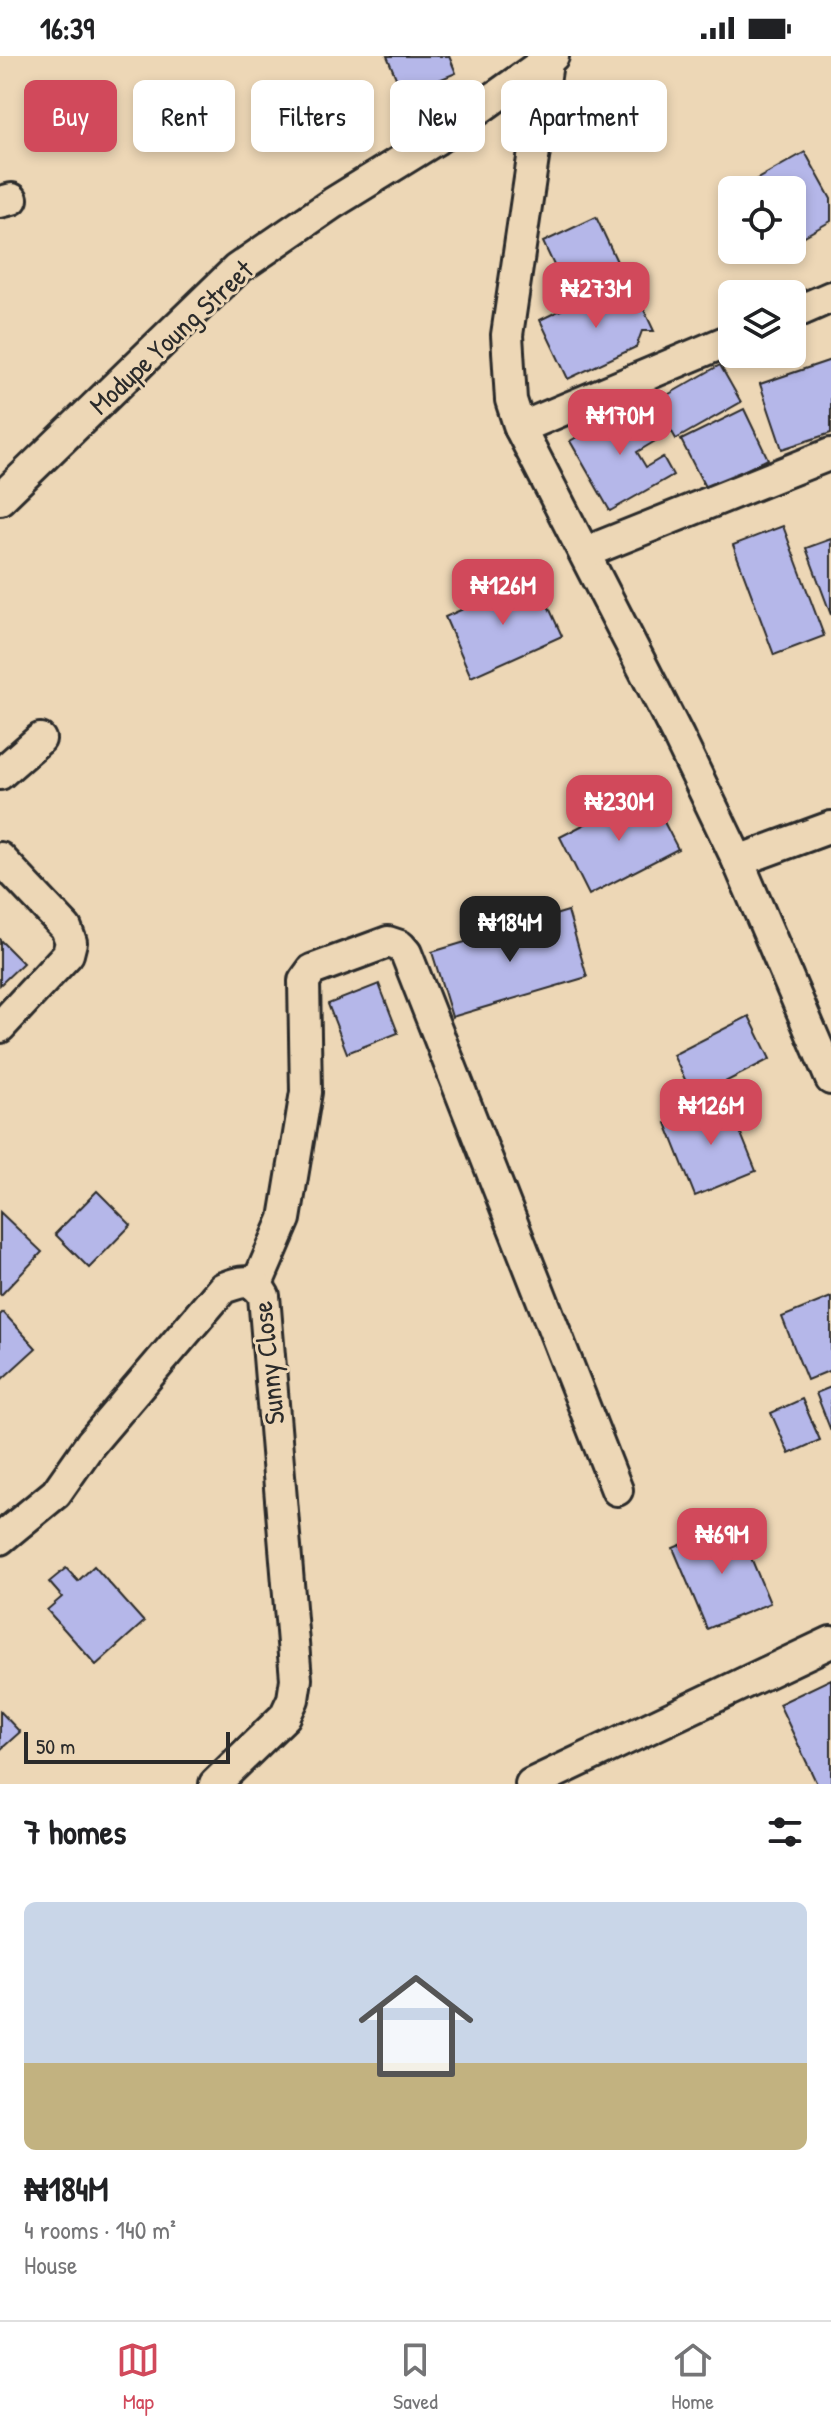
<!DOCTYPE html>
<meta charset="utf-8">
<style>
body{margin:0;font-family:"Patrick Hand",sans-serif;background:#f6f6f6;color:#202124;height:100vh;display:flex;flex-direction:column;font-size:30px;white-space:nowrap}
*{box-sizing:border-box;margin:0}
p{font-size:26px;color:#757577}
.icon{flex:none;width:44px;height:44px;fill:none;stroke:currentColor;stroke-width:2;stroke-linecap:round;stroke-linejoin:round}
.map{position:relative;height:1728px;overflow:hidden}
.sheet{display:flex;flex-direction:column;background:#fff;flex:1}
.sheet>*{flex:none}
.banner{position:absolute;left:24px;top:24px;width:784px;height:72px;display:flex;gap:16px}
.controls{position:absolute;left:718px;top:120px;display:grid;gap:16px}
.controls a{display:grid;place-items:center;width:88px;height:88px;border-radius:12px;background:#fff;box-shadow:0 4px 12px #0003;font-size:40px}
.scale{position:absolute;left:24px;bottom:20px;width:206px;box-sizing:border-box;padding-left:8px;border:4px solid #2b2b2b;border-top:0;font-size:22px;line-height:28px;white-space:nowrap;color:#2b2b2b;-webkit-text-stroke:6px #edd7b6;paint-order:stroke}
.price{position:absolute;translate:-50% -68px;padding:0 18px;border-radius:16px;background:#d1495b;color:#fff;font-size:26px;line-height:52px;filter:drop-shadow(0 2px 4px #0008)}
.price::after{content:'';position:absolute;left:50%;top:48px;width:24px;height:18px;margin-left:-12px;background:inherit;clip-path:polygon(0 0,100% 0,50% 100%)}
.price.selected{background:#222;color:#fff}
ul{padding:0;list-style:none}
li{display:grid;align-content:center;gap:16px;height:424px;padding:0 24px}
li+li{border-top:2px solid #e0e0e0}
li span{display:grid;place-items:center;height:248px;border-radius:12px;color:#555}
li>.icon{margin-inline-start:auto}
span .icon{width:144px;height:144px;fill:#fffc;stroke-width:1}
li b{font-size:34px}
h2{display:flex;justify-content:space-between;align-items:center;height:96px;padding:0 24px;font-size:34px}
.pill{padding:0 28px;border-radius:12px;background:#fff;box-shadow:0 4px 12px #0003;font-size:28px;line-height:72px}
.pill.selected{background:#d1495b;color:#fff}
.status{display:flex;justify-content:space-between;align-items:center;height:56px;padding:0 40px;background:#fff;direction:ltr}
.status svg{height:22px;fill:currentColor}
.tabs{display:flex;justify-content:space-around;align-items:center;height:112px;border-top:2px solid #e0e0e0;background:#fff;font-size:22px;color:#757577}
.tabs a{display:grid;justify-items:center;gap:4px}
.tabs .selected{color:#d1495b}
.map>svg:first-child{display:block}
.building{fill:#b5b7e9;stroke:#2b2b2b;stroke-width:2}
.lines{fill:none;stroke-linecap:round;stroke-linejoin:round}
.minor-casing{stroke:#2b2b2b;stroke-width:36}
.minor{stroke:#edd7b6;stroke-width:30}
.labels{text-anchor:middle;stroke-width:6;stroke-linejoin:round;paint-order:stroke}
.street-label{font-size:28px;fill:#2b2b2b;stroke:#edd7b6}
</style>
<div class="status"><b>16:39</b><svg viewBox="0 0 49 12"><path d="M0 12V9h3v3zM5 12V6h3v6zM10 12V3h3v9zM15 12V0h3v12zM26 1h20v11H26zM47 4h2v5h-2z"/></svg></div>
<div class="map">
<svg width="831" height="1728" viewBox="0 0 831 1728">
<rect width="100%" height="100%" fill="#edd7b6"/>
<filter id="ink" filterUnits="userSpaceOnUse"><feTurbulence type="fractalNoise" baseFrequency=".0125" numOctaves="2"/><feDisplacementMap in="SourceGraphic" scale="16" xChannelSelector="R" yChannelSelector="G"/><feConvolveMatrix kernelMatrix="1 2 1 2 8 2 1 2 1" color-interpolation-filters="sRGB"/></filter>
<g filter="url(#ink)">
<!-- building -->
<g class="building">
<polygon points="387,0 449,0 456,17 403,39"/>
<polygon points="805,96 831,143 831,165 792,187 792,134 756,134 752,126"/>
<polygon points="596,161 621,214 568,239 543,186"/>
<polygon points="616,227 624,243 636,237 654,275 642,275 636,291 568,323 540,264"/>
<polygon points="831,304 831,377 782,393 760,328"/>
<polygon points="720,309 741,346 676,383 655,346"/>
<polygon points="636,347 657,384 637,396 646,411 663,401 673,419 610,455 570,385"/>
<polygon points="744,353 768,403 706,433 681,384"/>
<polygon points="783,470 824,580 774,599 733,489"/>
<polygon points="831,483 831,559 806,492"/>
<polygon points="535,521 562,580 471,621 445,561"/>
<polygon points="648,735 678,793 589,839 560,781"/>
<polygon points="568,855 587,921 452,961 432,896"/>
<polygon points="0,884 23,907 0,929"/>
<polygon points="379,928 398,977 347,997 328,948"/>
<polygon points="749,960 770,1003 694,1042 673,999"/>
<polygon points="727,1043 756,1115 695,1140 666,1067"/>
<polygon points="97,1135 131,1169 89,1212 55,1178"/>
<polygon points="0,1156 42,1196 1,1239 0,1238"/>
<polygon points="831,1241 831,1314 807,1324 782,1261"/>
<polygon points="3,1256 36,1292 0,1325 0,1259"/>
<polygon points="831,1331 831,1375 816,1337"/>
<polygon points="802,1343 820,1384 789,1398 771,1357"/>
<polygon points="736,1466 770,1547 707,1573 673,1492"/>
<polygon points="94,1510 144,1566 96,1609 47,1554 62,1541 49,1526 66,1512 78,1525"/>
<polygon points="831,1623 831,1728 817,1728 779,1648"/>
<polygon points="0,1655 20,1676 0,1694"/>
</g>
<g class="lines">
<!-- minor casing -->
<g class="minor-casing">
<g id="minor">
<polyline points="548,0 507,279 511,344 520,372 678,680 738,805 831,1023"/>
<polyline points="0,146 12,143"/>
<polyline points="792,258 831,241"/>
<polyline points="520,372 732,283"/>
<polyline points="0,443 237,213 333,147 435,84 553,0"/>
<polyline points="586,496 831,398"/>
<polyline points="0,718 40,683"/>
<polyline points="0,802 66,872 71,886 68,898 0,971"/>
<polyline points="738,805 831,771"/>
<polyline points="257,1228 285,1163 306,1036 304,925 312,914 388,886 400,890 406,897 617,1434"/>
<path d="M0,1483L56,1437L91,1387L223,1232C242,1225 253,1221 264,1240L296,1623L293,1643L285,1660L215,1728"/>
<polyline points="531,1728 831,1586"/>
</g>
</g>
<!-- minor -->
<use href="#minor" class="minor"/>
</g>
</g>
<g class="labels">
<!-- street labels -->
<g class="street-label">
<text transform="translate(171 281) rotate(-43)" y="10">Modupe Young Street</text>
<text transform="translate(268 1307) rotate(-96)" y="10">Sunny Close</text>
</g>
</g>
</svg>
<div class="controls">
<a><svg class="icon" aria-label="locate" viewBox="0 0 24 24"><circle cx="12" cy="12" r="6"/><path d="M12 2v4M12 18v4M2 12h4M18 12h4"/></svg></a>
<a><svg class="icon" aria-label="layers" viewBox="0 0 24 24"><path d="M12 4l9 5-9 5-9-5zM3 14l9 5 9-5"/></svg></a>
</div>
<div class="scale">50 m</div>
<b class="price" style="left:596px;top:274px">₦273M</b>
<b class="price" style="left:620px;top:401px">₦170M</b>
<b class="price" style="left:503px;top:571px">₦126M</b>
<b class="price" style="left:619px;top:787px">₦230M</b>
<b class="price selected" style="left:510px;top:908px">₦184M</b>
<b class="price" style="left:711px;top:1091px">₦126M</b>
<b class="price" style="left:722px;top:1520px">₦69M</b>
<div class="banner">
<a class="pill selected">Buy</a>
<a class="pill">Rent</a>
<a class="pill">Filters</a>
<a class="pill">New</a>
<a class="pill">Apartment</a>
</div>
</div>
<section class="sheet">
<h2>7 homes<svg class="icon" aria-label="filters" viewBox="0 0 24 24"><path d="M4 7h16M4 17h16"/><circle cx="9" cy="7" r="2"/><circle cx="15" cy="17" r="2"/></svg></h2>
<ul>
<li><span style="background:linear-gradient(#c9d6e8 65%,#c2b280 0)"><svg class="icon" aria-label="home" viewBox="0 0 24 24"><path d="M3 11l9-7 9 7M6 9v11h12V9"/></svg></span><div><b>₦184M</b><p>4 rooms · 140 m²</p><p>House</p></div></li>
</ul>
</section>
<nav class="tabs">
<a class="selected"><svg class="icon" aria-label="map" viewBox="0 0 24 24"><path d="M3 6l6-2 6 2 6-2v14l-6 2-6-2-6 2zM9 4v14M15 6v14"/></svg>Map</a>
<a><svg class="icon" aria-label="saved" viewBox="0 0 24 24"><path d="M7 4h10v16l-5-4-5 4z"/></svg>Saved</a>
<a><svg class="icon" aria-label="home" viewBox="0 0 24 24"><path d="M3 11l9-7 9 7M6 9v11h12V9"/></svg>Home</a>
</nav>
